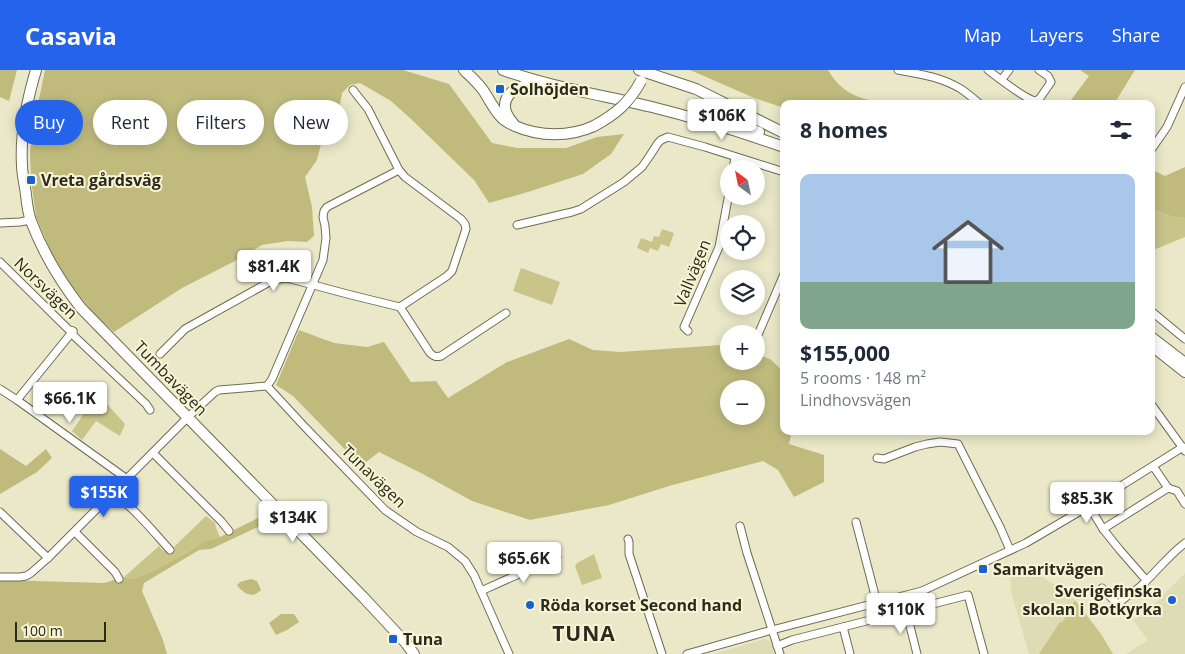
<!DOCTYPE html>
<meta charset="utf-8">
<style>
body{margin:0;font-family:"Open Sans",sans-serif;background:#f6f6f7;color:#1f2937;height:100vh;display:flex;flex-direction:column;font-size:19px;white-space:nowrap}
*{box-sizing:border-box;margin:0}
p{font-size:16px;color:#747a83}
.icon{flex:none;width:28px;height:28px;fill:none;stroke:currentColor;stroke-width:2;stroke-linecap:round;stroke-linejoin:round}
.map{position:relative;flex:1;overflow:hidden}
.details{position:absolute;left:780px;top:30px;width:375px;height:335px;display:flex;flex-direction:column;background:#fff;border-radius:10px;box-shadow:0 2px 12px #0003}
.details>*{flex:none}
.top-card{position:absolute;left:15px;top:30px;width:475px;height:45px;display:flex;gap:10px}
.needle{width:32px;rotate:327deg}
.controls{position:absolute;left:720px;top:90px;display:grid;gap:10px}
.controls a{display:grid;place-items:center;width:45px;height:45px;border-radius:50%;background:#fff;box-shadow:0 2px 12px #0003;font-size:25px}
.scale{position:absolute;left:15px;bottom:12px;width:91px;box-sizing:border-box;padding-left:5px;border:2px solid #2b2a1e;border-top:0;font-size:14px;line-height:18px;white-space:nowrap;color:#2b2a1e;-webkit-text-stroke:4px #f7f5d5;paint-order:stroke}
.price{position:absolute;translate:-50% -42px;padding:0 11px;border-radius:5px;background:#fff;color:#222;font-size:16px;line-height:32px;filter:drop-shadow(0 1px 2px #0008)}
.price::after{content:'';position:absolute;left:50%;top:30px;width:15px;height:11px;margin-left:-8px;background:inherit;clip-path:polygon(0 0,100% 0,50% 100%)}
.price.on{background:#2563eb;color:#fff}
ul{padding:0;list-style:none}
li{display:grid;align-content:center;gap:10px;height:265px;padding:0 20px}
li+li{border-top:1px solid #e0e1e3}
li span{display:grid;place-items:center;height:155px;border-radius:10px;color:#555}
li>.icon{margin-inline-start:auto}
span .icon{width:90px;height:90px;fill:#fffc;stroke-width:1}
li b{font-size:21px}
h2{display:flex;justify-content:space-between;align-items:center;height:60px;padding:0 20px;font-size:21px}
.pill{padding:0 18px;border-radius:22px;background:#fff;box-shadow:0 2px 12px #0003;font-size:18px;line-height:45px}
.pill.on{background:#2563eb;color:#fff}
header{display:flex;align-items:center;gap:30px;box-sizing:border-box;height:70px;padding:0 25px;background:#2563eb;color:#fff}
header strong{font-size:24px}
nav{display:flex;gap:28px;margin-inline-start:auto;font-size:18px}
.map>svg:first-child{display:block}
.built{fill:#dedcb5}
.green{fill:#c9c489}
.forest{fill:#c0bb7d;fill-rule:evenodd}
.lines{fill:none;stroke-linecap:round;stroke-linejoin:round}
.minor-casing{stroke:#6e6c50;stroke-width:9}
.secondary-casing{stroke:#6e6c50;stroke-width:12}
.minor{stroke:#fff;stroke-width:7}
.secondary{stroke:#fff;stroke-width:10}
.secondary-bridge-casing{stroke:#6e6c50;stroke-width:12;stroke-linecap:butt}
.secondary-bridge{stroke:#fff;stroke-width:10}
.poi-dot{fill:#1862cd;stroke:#f7f5d5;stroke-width:2}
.labels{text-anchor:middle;stroke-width:4;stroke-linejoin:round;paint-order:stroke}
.poi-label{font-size:16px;font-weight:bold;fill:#2b2a1e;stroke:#f7f5d5;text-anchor:start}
.street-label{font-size:16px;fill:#2b2a1e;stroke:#f7f5d5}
.district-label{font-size:21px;font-weight:bold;letter-spacing:1px;fill:#2b2a1e;stroke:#f7f5d5}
</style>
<header>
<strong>Casavia</strong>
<nav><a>Map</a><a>Layers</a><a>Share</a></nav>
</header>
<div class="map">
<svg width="1185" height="584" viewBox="0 0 1185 584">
<rect width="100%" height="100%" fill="#eae8c8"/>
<!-- built -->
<g class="built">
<polygon points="1010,494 1031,496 1045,509 1061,518 1075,530 1056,564 1040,584 1029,584 1011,521"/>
<polygon points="1185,503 1185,584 1126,584 1148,570 1133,550 1149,539"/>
<polygon points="765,569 772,572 775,584 713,584"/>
</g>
<!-- green -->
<g class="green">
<polygon points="1151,141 1158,141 1173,147 1185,148 1185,167 1151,181"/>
<polygon points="662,159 674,163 669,177 661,174 658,181 650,178 648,183 637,178 641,168 652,172 654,166 659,167"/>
<polygon points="521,198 560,212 552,235 513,221"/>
<polygon points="87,312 125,354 120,366 96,351 82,370 72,361 85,342 73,332"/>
<path d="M206,446L215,453L216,458L220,467L204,471L193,479L151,502L132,509L124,507L159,476C163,481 165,483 171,481L175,476Z"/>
<polygon points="594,484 602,508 582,515 575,496 577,493"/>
<polygon points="1075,530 1101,564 1113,584 1039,584 1060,552 1062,553"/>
</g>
<!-- forest -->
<g class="forest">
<polygon points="0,0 17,0 9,31 0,27"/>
<polygon points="45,0 403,0 449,14 492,73 517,78 566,78 597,67 624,64 611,84 583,104 528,122 489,133 474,110 411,49 391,31 360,13 350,15 342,23 339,40 326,54 317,90 305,107 312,137 314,166 307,172 288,171 262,175 233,192 182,218 114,262 93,243 71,215 54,189 36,147 31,110 30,82 35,49"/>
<path d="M690,0H828C844,27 862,29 891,34H784V38L752,27Z"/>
<polygon points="1080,0 1135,0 1114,34 1068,34 1089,6"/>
<polygon points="1151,95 1155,101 1165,106 1185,97 1185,148 1173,147 1158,141 1151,141"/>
<path d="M299,260L334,273L367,277L384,272L411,312L436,311L448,328L507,292L569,269L593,280L621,282L721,275L729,276V291H756V284L770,289L784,302V361H792L789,374L824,385V412L794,427L778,400L763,391L669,416L609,435L530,450L472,431L421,403L379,382L361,396L293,326L276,315ZM729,319H756V346H729Z"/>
<polygon points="0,379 26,396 46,379 52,388 37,402 0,424"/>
<polygon points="262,446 271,457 262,455 211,479 199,480 144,513 142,521 163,570 167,584 0,584 0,510 104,513 124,507 132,509 151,502 193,479 204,471 220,467"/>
<path d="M251,509L257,511L261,520C252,529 244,524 237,515L240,512Z"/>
<polygon points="281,544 294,544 299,552 287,560 276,565 269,553"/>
</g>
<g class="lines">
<!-- minor casing -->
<g class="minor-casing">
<g id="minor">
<path d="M898,0C920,4 941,7 961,19C967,23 974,29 980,34"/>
<path d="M988,0C997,7 1027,30 1036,31L1040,28L1051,12L1048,6L1039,0"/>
<polyline points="1002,9 1009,0"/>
<polyline points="1151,80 1167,57 1185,17"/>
<polyline points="733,99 735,87"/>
<polyline points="0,153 20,152 30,150"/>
<polyline points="517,155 572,142 581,139 624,112 642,97 649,87 658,73 661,70 668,67 705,77 784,102"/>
<polyline points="0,192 69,260 73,261 73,265 146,334 150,340"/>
<path d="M400,237L430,283C434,287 436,287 441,286L506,243"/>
<polyline points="1151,241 1185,269"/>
<polyline points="688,261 684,257 719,177 729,123"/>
<polyline points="757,267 784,204"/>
<polyline points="160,284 185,259 273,210 286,208 291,209 351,225 400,237 447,206 452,201 466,159 465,154 461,149 405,107 399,100 368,39 353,20"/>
<polyline points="267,316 303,355 385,440 417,462 448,477 465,491 474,505 509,584"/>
<polyline points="0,319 17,330 127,409"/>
<polyline points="17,330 73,261"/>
<polyline points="1151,334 1185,381"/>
<polyline points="153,383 221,451 229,461"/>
<polyline points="877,388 884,389 915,377 927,374 940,372 958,374 1000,457 1010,480"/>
<polyline points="1153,396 1168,418 1177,421 1185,434"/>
<path d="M113,423C135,439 152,460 170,480"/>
<polyline points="1089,436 1103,459 1119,479 1146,510"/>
<polyline points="0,442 48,488"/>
<polyline points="856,452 877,533"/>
<polyline points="740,456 747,483 780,584"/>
<polyline points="1103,459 1168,418"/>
<polyline points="75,462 115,502 119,509"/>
<polyline points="628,469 629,472 629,484 662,584"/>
<polyline points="0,507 20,507 26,506 31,503 48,488 188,347 215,322 219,320 267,316 272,309 323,190 326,168 325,156 323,147 324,141 327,137 399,100"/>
<path d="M1102,518L1118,535C1124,526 1135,522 1142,515C1157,501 1169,485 1185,473"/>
<polyline points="481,521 557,487"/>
<polyline points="906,540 917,584"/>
<polyline points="843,557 850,584"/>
<polyline points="777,576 792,570 968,525 984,584"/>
<polyline points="687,584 772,560 922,521 1026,473 1089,436 1183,377"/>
</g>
</g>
<!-- secondary casing -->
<g class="secondary-casing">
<g id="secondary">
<path d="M36,0C27,30 20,63 22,95C22,105 25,115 26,125C27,134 28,143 31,151C43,183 60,211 81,238L364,528L405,572L414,584"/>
<path d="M464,0C470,6 477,12 483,20C489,29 494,40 502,48C506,52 511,54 515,56C540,67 570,67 594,56"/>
<path d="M503,0C551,17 602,25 652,37C696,48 741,62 784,77"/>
<polyline points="639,0 696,19 784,63"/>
<polyline points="699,43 731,52 759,62"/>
<path d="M513,53C493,31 514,12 539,15"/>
<polyline points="1151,267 1185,293"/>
<polyline points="1151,275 1185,302"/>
</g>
</g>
<!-- minor -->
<use href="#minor" class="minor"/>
<!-- secondary -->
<use href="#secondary" class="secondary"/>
<!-- secondary-bridge casing -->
<g class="secondary-bridge-casing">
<path id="secondary-bridge" d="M594,56C616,44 629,33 641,11"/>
</g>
<!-- secondary-bridge -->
<use href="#secondary-bridge" class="secondary-bridge"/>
</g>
<!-- markers -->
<g class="poi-dot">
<rect x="495" y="14" width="10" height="10" rx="2.5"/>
<rect x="26" y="105" width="10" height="10" rx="2.5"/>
<rect x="978" y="494" width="10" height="10" rx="2.5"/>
<circle cx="1172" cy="530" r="5"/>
<circle cx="530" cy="535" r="5"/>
<rect x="388" y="564" width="10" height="10" rx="2.5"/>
</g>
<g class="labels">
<!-- poi labels -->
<g class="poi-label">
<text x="510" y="25">Solhöjden</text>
<text x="41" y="116">Vreta gårdsväg</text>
<text x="993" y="505">Samaritvägen</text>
<text x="1162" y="527" text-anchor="end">Sverigefinska<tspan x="1162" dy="18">skolan i Botkyrka</tspan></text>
<text x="540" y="541">Röda korset Second hand</text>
<text x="403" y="575">Tuna</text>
</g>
<!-- street labels -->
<g class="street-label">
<text transform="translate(692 203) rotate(-68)" y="6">Vallvägen</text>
<text transform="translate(46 218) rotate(44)" y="6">Norsvägen</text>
<text transform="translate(171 308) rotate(46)" y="6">Tumbavägen</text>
<text transform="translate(374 406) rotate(44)" y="6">Tunavägen</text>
</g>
<!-- district labels -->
<g class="district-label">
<text x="584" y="571">TUNA</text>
</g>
</g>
</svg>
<div class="controls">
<a><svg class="needle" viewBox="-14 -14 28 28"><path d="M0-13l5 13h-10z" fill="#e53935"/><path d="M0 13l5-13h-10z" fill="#747a83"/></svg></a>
<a><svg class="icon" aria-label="locate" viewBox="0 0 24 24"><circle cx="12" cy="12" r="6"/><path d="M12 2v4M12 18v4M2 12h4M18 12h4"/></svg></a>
<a><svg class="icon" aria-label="layers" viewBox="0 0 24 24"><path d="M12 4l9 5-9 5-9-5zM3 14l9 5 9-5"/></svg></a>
<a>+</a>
<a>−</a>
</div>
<div class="scale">100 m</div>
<b class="price" style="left:722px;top:71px">$106K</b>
<b class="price" style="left:274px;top:222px">$81.4K</b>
<b class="price" style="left:70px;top:354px">$66.1K</b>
<b class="price on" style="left:104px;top:448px">$155K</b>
<b class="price" style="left:1087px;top:454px">$85.3K</b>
<b class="price" style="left:293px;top:473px">$134K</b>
<b class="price" style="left:524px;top:514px">$65.6K</b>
<b class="price" style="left:901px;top:565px">$110K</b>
<div class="top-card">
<a class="pill on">Buy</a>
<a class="pill">Rent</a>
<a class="pill">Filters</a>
<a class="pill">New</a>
</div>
<section class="details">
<h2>8 homes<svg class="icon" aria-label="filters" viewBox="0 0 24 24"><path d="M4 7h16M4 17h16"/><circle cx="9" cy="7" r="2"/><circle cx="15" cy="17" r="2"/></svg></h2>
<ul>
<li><span style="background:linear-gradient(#a9c7e8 70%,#7fa58c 0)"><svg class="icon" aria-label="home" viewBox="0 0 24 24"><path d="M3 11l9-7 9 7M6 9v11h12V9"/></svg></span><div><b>$155,000</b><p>5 rooms · 148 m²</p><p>Lindhovsvägen</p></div></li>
</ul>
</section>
</div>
